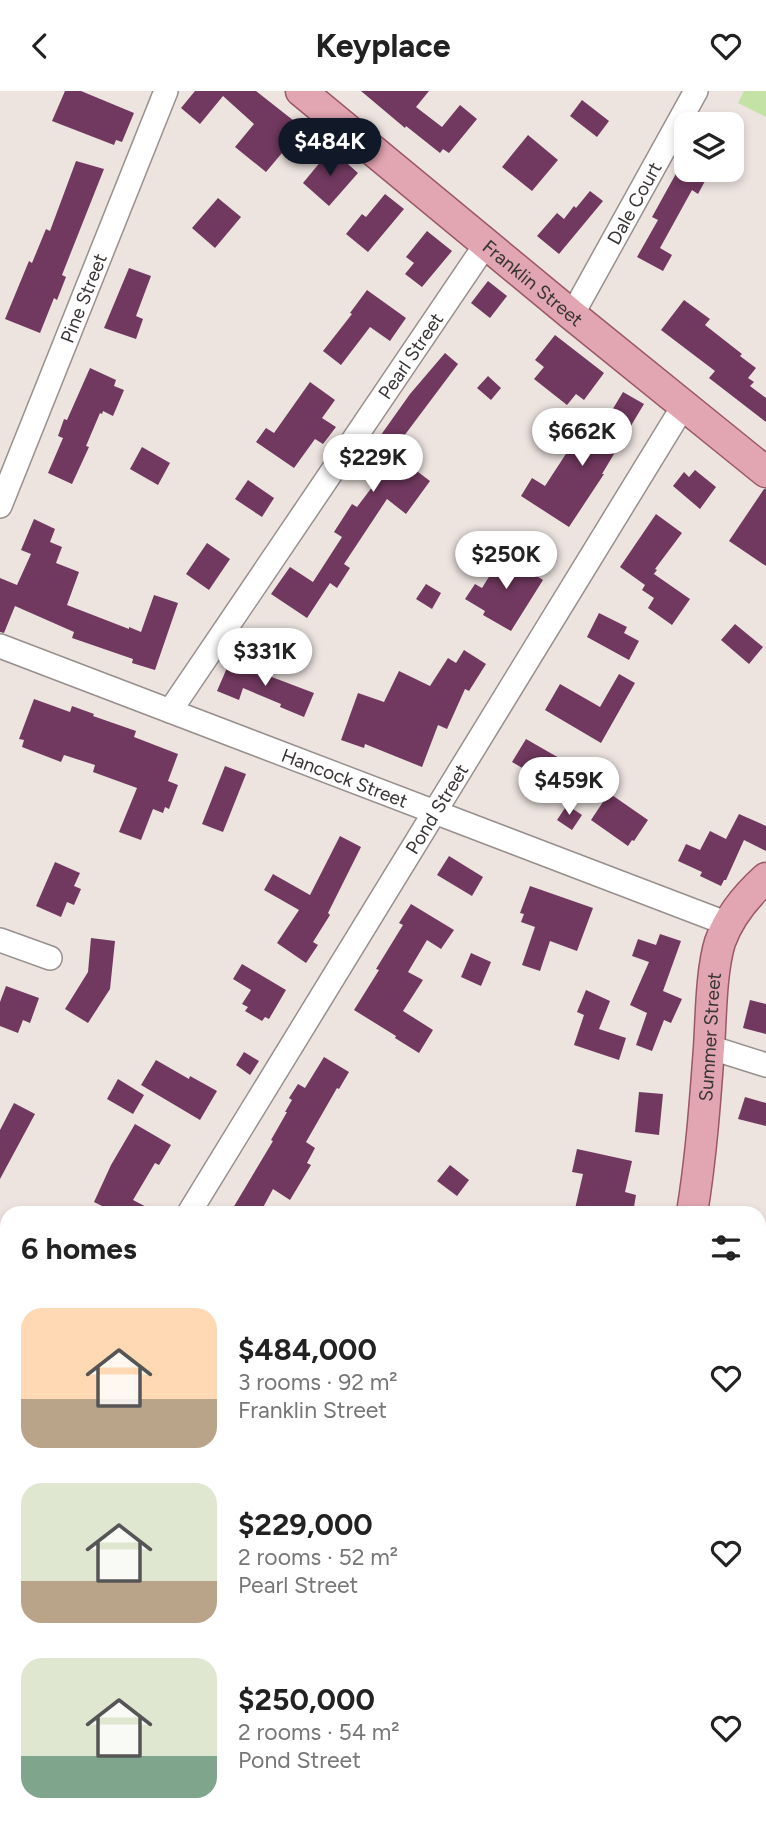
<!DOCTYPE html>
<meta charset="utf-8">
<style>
body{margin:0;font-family:Figtree,sans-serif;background:#f2f2f2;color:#222;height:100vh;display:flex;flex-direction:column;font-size:26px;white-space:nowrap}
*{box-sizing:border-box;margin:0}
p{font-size:23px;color:#767676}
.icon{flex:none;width:38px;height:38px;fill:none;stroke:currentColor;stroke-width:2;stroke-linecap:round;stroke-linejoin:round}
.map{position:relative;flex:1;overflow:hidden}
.drawer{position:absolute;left:0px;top:1115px;width:766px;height:625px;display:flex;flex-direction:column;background:#fff;border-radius:21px 21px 0 0;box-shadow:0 4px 10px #0003}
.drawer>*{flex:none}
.buttons{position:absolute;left:674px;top:21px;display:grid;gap:14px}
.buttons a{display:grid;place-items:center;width:70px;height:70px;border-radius:14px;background:#fff;box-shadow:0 4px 10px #0003;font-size:35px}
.price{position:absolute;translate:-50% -60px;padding:0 16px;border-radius:24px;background:#fff;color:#222;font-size:23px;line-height:46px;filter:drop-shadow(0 2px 4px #0008)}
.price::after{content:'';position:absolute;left:50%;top:42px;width:21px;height:16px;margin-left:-10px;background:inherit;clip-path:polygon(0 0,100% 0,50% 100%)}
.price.active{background:#111827;color:#fff}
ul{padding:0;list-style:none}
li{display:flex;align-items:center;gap:21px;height:175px;padding:0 21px}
li span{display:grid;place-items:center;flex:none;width:196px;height:140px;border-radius:21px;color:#555}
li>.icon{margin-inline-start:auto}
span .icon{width:84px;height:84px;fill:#fffc;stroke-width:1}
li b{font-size:30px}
h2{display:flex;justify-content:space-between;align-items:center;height:84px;padding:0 21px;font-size:30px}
header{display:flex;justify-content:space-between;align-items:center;height:91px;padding:0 21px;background:#fff;font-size:32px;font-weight:700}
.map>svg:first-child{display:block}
.green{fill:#c4e2a5}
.building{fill:#71395f}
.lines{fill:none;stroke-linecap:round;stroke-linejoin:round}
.minor-casing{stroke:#98908d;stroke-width:26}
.major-casing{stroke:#9a5765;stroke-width:33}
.minor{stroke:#fff;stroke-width:23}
.major{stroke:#e2a5b2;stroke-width:30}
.labels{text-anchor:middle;stroke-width:7;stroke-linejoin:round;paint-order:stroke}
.street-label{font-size:19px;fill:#393534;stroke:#ede4e0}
</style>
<header><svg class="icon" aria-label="back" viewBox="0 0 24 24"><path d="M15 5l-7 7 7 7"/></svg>Keyplace<svg class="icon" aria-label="heart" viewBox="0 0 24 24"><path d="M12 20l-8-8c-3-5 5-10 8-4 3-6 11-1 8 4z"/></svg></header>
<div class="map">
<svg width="766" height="1739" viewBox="0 0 766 1739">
<rect width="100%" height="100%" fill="#ede4e0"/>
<!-- green -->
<polygon class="green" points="744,0 766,0 766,26 738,12"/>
<!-- building -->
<g class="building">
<polygon points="65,0 81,0 134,22 122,51 116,49 114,54 52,30"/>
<polygon points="195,0 256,0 303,37 266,81 235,56 254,33 223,5 200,33 181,17"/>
<polygon points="361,0 429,0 416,16 442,36 460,14 477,28 449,62 443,58 440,62 406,35 405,37"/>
<polygon points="582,9 609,30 597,46 570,25"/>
<polygon points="528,44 558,69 532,100 502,76"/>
<polygon points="331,58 358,82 329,115 303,92"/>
<polygon points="76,70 104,78 62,184 66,186 57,209 54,207 40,242 5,228 29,170 32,172 46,138 50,140"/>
<polygon points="678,79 711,79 698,103 692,99 660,157 672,164 663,180 637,166 658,129 652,126"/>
<polygon points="590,100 603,110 559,163 537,145 557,122 564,128 574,115 576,117"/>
<polygon points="385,103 404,118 368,161 346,143 362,123 366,126"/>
<polygon points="218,107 241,126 215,157 192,137"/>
<polygon points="427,140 452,160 422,196 405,183 414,172 406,166"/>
<polygon points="129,177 151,185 136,225 143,228 136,248 104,237"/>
<polygon points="488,190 507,205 490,227 471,212"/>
<polygon points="367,199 406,227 390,250 370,236 341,274 323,260 352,223 350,222"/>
<polygon points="684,209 710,228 705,234 742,263 740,265 756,277 748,287 754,291 750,295 766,307 766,331 709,287 715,280 661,239"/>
<polygon points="555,244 604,282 584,309 576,303 567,314 534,288 544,276 535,269"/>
<polygon points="445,262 458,273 401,349 423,367 414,378 430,390 406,423 387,408 344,473 350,477 337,497 330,492 307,527 271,503 290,476 313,491 342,446 334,441 352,413 357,416 385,379 366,365 410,303"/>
<polygon points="90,277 116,289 114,295 124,299 113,325 103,320 102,323 100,322 86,355 89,356 72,393 48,382 63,347 58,345 64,328 67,329"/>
<polygon points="488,285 501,297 491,309 477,297"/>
<polygon points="310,291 335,309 322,327 336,336 323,353 315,348 294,377 256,351 266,337 274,342"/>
<polygon points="623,301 644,313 602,383 604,383 569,436 521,405 532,387 545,395 575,349 595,363 615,330 608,326"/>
<polygon points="142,356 170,372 158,394 130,378"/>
<polygon points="695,379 716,396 700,418 673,395 684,381 689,386"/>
<polygon points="248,389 274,407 262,426 235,408"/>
<polygon points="764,398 766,398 766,475 729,450"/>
<polygon points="656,423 682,442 655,478 657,479 653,484 654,483 690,508 672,534 648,517 654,507 642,499 645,494 620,476"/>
<polygon points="34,428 55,438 50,451 62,456 56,472 79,481 67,514 129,538 129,536 141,541 154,504 178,512 155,579 132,572 133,568 72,547 74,541 15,515 4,542 0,541 0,487 17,494 31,463 21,459"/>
<polygon points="207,452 230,468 209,499 186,483"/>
<polygon points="508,455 523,464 518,473 543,489 511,540 483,524 485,520 465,508 475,493 482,497"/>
<polygon points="426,493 441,502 432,518 416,508"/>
<polygon points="599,522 627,536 624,542 639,550 629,569 587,546"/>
<polygon points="735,533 763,556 749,573 721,549"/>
<polygon points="464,559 486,573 469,600 465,598 447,638 438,634 422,676 365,653 364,657 341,649 358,602 384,611 399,580 430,595 448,567 456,572"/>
<polygon points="230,570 314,602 304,626 280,616 281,613 243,597 239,609 217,600"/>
<polygon points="619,583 635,592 601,652 545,619 560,593 600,616"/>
<polygon points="34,608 70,621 72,615 94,623 93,625 136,640 134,646 178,663 168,690 178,694 169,718 165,716 163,722 153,718 141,749 119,741 137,697 93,681 95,674 64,664 61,671 22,656 24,649 19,648"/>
<polygon points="526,648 580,679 567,703 512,671"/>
<polygon points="225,675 246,683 223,741 202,733"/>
<polygon points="609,702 648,729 634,750 632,749 628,755 591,729"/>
<polygon points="567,714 582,724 572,739 557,729"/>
<polygon points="739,723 766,735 766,760 744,749 726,789 724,789 721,795 700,785 702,781 678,770 686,753 700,759 710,740 726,748"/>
<polygon points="340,745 361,756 328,822 330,824 313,851 318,854 306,872 277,852 299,819 264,799 273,783 310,804"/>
<polygon points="449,765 483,786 472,805 437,784"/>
<polygon points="55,771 80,782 74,795 81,798 74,814 67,811 61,826 36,815"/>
<polygon points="530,795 593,817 577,860 550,850 540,880 522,874 535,836 521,831 524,823 520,822"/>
<polygon points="411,813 454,839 441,858 427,849 408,881 423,889 403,920 433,939 419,962 395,947 396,945 354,919 379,879 376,878 403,834 399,832"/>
<polygon points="660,843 681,850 663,900 682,908 671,932 664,929 652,960 636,954 647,922 630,914 649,871 632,865 638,848 656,854"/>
<polygon points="91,847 115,850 110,898 88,932 65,918 88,881"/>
<polygon points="471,862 491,871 481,895 461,886"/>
<polygon points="242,873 286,899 269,928 265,926 262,930 245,920 248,916 242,913 251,899 233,888"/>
<polygon points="6,895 39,907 30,932 23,929 18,942 0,935 0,911"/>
<polygon points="586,899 610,910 599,938 626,947 619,969 574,954 584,924 577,921"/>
<polygon points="750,909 766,913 766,943 743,937"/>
<polygon points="244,961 259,970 250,984 236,974"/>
<polygon points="324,966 349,981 339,998 337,997 306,1051 315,1057 307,1072 311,1074 290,1109 273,1098 260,1122 230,1122 273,1050 271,1049 287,1021 285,1021 292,1009 289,1007 298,993 305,997"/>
<polygon points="156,969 189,988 190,985 217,1000 200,1029 141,994"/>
<polygon points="118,988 144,1004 133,1023 107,1008"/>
<polygon points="639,1001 663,1003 659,1044 635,1041"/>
<polygon points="745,1006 766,1012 766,1035 738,1028"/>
<polygon points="14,1012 35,1023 0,1088 0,1039"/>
<polygon points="135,1033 171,1054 159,1074 155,1072 133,1109 158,1122 116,1122 94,1111 111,1074"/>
<polygon points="577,1058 632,1070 625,1101 636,1104 633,1122 574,1122 583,1083 572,1081"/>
<polygon points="450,1074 469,1089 457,1105 437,1090"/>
</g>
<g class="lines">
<!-- minor casing -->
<g class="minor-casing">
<g id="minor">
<path id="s1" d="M572,224L696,0"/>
<path id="s2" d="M0,415L166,0"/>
<path id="s3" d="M0,555L728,833"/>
<path id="s4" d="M170,620L486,153"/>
<polyline points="0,849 50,867"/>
<polyline points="709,956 766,974"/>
<path id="s5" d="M189,1122L684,314"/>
<polyline points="0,1154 7,1157"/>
<polyline points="0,1440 7,1422"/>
<polyline points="760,1539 766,1547"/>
<polyline points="420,1732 423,1739"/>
<polyline points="372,1739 379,1732"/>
</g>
</g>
<!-- major casing -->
<g class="major-casing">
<g id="major">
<path id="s6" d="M301,0L572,224L766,381"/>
<path id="s7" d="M692,1122C701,1067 705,1012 709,957C711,927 711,880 720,851C729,826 747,804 766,787"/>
<polyline points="0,1403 7,1407"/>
</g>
</g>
<!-- minor -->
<use href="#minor" class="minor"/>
<!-- major -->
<use href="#major" class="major"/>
</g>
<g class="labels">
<!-- street labels -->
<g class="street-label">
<text dy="7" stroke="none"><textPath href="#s1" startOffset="128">Dale Court</textPath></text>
<text dy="7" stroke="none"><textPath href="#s6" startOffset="301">Franklin Street</textPath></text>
<text dy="7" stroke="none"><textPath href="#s2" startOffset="224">Pine Street</textPath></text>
<text dy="7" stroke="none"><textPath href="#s4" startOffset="429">Pearl Street</textPath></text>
<text dy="7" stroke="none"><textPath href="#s3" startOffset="369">Hancock Street</textPath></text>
<text dy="7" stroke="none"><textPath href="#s5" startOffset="474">Pond Street</textPath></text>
<text dy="7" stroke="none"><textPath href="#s7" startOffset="177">Summer Street</textPath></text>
</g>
</g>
</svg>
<div class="buttons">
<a><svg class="icon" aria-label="layers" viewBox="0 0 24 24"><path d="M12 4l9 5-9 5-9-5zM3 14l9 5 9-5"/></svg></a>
</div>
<b class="price active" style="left:330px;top:87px">$484K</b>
<b class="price" style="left:582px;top:377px">$662K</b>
<b class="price" style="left:373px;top:403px">$229K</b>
<b class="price" style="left:506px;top:500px">$250K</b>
<b class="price" style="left:265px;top:597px">$331K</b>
<b class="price" style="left:569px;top:726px">$459K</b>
<section class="drawer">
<h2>6 homes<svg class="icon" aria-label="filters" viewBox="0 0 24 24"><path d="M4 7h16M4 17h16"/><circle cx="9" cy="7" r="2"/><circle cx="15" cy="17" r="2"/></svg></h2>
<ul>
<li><span style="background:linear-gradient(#ffd9b3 65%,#b9a48a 0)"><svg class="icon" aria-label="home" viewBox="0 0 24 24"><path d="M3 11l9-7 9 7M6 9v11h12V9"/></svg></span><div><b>$484,000</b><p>3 rooms · 92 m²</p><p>Franklin Street</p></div><svg class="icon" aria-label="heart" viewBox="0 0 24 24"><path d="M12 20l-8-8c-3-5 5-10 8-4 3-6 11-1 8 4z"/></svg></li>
<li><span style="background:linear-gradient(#dfe7d0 70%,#b9a48a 0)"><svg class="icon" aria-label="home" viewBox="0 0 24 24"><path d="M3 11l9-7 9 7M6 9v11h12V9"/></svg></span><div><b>$229,000</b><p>2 rooms · 52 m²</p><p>Pearl Street</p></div><svg class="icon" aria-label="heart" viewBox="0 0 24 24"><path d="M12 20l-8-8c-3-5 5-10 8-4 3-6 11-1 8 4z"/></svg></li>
<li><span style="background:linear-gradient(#dfe7d0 70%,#7fa58c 0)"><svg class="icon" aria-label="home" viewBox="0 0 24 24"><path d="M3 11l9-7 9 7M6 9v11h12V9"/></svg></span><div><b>$250,000</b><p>2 rooms · 54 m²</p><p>Pond Street</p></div><svg class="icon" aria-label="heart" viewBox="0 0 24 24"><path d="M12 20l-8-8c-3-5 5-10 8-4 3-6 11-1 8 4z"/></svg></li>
</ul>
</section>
</div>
